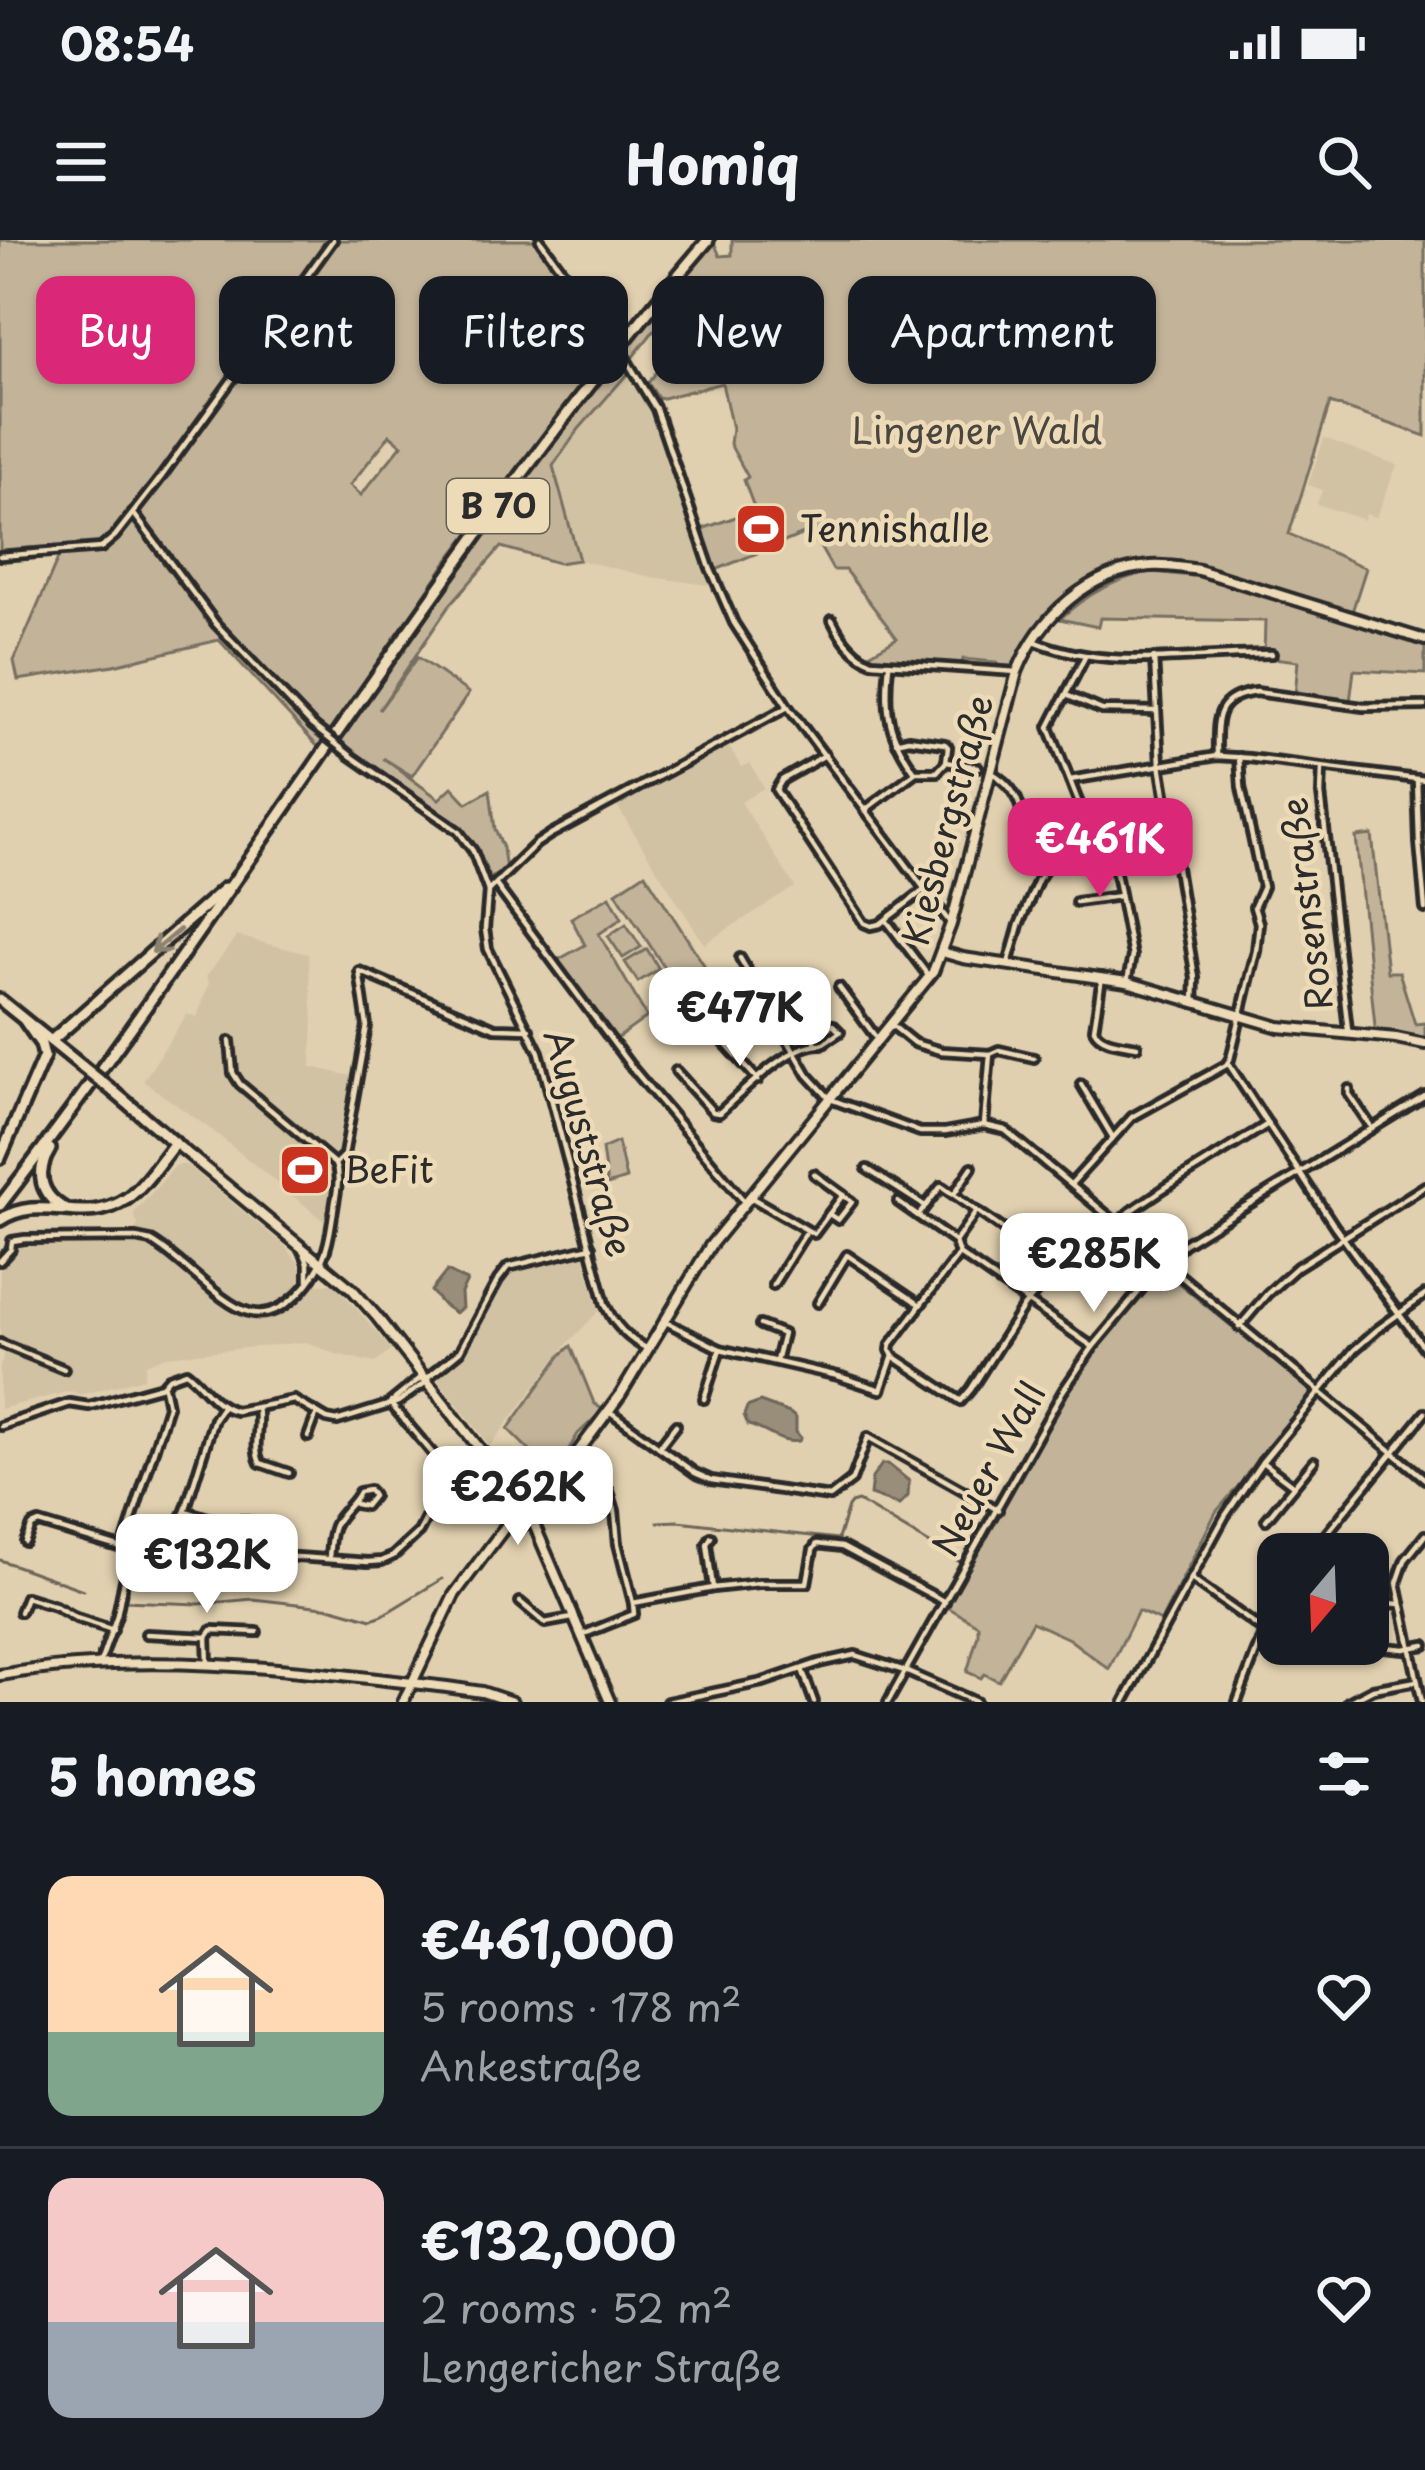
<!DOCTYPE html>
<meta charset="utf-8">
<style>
body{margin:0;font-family:"Playpen Sans",sans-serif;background:#20242c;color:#f1f3f6;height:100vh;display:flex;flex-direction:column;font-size:45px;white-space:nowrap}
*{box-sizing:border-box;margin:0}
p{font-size:39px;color:#9ea1a6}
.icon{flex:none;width:66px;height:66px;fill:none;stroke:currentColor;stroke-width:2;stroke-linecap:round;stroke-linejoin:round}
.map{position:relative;height:1462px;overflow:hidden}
.side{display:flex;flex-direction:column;background:#171b24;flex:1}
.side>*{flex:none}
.guide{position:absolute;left:36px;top:36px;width:1353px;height:108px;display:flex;gap:24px}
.needle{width:78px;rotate:199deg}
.tools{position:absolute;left:1257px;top:1293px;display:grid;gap:24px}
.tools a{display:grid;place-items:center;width:132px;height:132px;border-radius:24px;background:#171b24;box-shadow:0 3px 9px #0004;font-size:60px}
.price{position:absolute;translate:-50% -102px;padding:0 27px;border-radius:24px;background:#fff;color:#222;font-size:39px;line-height:78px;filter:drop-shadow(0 3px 6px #0008)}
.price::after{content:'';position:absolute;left:50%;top:72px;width:36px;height:27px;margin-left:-18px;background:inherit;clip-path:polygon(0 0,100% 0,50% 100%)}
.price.selected{background:#db2777;color:#fff}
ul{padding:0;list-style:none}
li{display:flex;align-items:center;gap:36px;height:300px;padding:0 48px}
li+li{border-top:3px solid #363941}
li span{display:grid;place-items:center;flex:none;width:336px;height:240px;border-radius:24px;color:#555}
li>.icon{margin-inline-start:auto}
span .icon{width:144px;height:144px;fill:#fffc;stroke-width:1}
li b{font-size:51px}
h2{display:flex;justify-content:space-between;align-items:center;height:144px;padding:0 48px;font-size:51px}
.tag{padding:0 42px;border-radius:24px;background:#171b24;box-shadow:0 3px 9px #0004;font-size:42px;line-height:108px}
.tag.selected{background:#db2777;color:#fff}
.status{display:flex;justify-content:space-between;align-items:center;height:84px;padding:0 60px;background:#171b24;direction:ltr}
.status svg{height:33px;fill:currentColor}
header{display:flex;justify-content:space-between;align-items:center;height:156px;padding:0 48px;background:#171b24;font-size:54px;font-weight:700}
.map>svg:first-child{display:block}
.built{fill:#d2c2a4}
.green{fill:#c3b499;stroke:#777062;stroke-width:3;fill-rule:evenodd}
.water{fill:#998e7a;stroke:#6d665a;stroke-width:3}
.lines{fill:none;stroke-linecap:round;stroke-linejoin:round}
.stream{stroke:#6d665a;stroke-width:3}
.street-casing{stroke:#2b2b2b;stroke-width:14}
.secondary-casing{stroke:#2b2b2b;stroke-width:16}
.primary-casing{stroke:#2b2b2b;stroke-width:18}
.street{stroke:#eddab7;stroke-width:4.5}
.secondary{stroke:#eddab7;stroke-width:8}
.primary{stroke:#eddab7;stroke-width:9}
.street-bridge-casing{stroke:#2b2b2b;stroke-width:14;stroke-linecap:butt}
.primary-bridge-casing{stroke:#2b2b2b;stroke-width:18;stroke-linecap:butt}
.street-bridge{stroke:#eddab7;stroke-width:4.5}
.primary-bridge{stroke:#eddab7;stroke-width:9}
.oneway{stroke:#8c8271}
.labels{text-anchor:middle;stroke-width:9;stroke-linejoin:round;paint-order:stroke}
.shield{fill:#eddab7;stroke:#656055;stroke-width:3}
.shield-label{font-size:33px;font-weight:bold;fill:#2b2b2b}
.park-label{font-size:36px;fill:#494641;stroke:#eddab7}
.poi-label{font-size:36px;fill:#2b2b2b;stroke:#eddab7;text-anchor:start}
.street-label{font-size:36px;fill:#2b2b2b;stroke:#eddab7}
</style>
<div class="status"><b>08:54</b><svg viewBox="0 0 49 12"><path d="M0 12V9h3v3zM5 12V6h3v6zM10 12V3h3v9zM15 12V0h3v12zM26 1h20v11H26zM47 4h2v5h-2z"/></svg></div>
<header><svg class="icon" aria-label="menu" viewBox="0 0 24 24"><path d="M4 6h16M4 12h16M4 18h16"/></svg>Homiq<svg class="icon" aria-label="search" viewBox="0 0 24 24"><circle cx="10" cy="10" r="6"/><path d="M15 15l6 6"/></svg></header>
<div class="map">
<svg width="1425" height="1462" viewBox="0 0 1425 1462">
<rect width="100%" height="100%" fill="#e1d0af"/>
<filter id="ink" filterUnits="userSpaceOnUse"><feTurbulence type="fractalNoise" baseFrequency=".00833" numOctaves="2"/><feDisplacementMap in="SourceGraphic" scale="24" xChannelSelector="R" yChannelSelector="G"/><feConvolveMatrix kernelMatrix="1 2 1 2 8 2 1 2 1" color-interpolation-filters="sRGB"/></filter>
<g filter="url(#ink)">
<!-- built -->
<g class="built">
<polygon points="629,132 657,188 714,346 651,337 579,320 552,226 579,189"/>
<polygon points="1324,198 1397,225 1376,278 1366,274 1364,280 1317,264 1322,250 1308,245"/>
<polygon points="727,503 741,527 750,523 764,548 741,562 795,647 704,704 615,563"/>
<polygon points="237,696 308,714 313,779 311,827 356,837 329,985 213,891 143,841 187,774 197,777 209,743 206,737"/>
<polygon points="176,925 187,925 284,1005 298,1022 301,1030 317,1044 334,1043 392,1110 375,1123 336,1114 306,1102 166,1116 146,1124 144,1138 80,1155 71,1151 0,1169 0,1125 5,1113 0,1110 0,1022 13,1006 126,1003 138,985 133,974"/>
<polygon points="577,1016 584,1016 599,1071 569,1102 490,1206 439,1141 438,1136 459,1117 468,1104 497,1052 512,1031"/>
</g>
<!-- green -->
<g class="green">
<path d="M0,0H535L611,106L446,323L320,509L219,400L114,425L18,440L14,421L59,316L54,306L0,310ZM390,195L402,205L361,255L350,245Z"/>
<polygon points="713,0 720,16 732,15 732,0 1425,0 1425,196 1330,163 1289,294 1366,328 1352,372 1199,325 1151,323 1106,337 1047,376 1013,426 997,428 997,422 963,419 962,424 873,422 864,417 897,398 845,330 833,330 811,291 716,330 702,289 755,270 744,240 748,237 730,204 732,189 722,143 659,159 648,143 688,91 677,80 688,65 680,58 632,118 626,109"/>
<polygon points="618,119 629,132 579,189 553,226 579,320 558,323 501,307 449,366 379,470 418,417 469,453 412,536 383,518 439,559 452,547 467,563 490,550 495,589 503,608 506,631 487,639 477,610 460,589 354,515 340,502 487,291"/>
<path d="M1151,332L1203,337L1425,406V434L1354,430L1350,462L1295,456L1298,421L1264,417L1265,381L1100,378L1098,387L1060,379C1084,356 1118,337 1151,332Z"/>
<polygon points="1372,595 1387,732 1399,732 1415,784 1425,783 1425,803 1376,796 1356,597"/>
<polygon points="645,633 704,725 700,740 692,747 674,743 616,652"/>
<polygon points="610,656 622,678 599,694 647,777 615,800 556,721 585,705 571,678"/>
<polygon points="626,684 641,707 623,718 608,696"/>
<polygon points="647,709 659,729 638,742 625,722"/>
<polygon points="722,739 724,742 719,755 669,800 660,788"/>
<polygon points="618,902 626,939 607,945 602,909"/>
<polygon points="1160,1028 1316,1155 1216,1272 1161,1381 1138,1371 1109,1429 1069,1399 1032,1382 999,1441 984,1434 981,1438 967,1432 978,1395 978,1385 944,1365 1087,1118"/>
<polygon points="571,1106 594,1163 603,1170 578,1194 564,1217 550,1231 508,1189 561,1115"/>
</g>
<!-- water -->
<g class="water">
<polygon points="447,1031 467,1041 461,1053 462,1068 455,1073 443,1065 431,1051"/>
<path d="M760,1162L790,1173L796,1178V1192L801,1198L799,1201C781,1205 766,1189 748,1185L744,1175L747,1167Z"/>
<polygon points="882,1224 888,1224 909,1241 908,1256 899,1265 870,1255 872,1238"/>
</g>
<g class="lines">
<!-- stream -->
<g class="stream">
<polyline points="658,1282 678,1281 838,1299 848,1267 851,1263 858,1261 960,1322"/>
<polyline points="0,1320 83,1350"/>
<polyline points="123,1361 199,1364 253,1359 333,1368 372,1379 383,1375 442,1339"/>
</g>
<!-- street casing -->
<g class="street-casing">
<g id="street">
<polyline points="540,0 614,102"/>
<polyline points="623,114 656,169 710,328 734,383 788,467 951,684"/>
<polyline points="134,274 216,384 312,485"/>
<polyline points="0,316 101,308 115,296 162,236 333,0"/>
<path d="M832,380C841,398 853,415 872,422L1017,432"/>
<path d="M1034,401C1110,432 1192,414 1272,414"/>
<polyline points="1154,418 1160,524 1195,738 1194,763"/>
<path d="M889,425C884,470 888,495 915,532"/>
<polyline points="1066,455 1102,470 1156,471"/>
<polyline points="896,502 908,499 945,504 948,507 946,522"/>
<polyline points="825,515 782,540 776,550 864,683 871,686 880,684 924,650"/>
<path d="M351,516L458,591L473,611L488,651L485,689L488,709L539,812L605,1064C614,1085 627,1099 648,1109"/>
<path d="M1217,516C1217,481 1213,457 1256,452L1363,467L1425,466"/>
<polyline points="1322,528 1321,554 1348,790"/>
<path d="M992,533C1022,550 1026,579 1023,611"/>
<polyline points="1417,539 1419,602 1425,669"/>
<polyline points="1070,540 1217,516 1249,518 1425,540"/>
<polyline points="865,570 916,532 937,532 946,522 978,527"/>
<polyline points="1079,577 1104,589 1110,602 1132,716 1127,742"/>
<polyline points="496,645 629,824 744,961"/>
<polyline points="488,651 536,604 551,594 788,467"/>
<polyline points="1076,662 1120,656"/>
<polyline points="886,680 927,734"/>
<polyline points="740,718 808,835 830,859 920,892 945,892 984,885 1005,890 1425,1239"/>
<polyline points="1008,724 1019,685 1038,640 1079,577 1080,566 1049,487 1085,417"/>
<path d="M1102,737L1094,789C1101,803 1122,803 1137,806"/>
<polyline points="839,747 878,800"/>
<polyline points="767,764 801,744"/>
<polyline points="893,786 914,803 941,811 990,814 999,810 1034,818"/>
<polyline points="719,797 758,840"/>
<polyline points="230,801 233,833 240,844 335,924"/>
<polyline points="1228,823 1335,987 1425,1109"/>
<path d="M676,831L713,872L719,873C743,852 790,802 822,804L840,792L833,785L816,794L815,802"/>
<polyline points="1081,844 1112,896"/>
<polyline points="1349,849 1349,854 1370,885"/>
<polyline points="984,885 990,814"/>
<polyline points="867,929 925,966"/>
<polyline points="1072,943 1132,877 1226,825 1230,819 1256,711 1259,683 1254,667 1263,647 1241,547 1239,517"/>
<polyline points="954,954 972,927"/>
<polyline points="752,958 814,994 843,955 814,934"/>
<polyline points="898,962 955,1002 959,1014 1093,1107"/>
<polyline points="829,974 838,980 852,962 843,955"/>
<polyline points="918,976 941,946 1013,996"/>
<polyline points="1118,983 1131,971 1165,948 1268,884"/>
<polyline points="955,1002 976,972"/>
<polyline points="303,1011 308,1023 308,1040"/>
<path d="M0,1021L11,1009L12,1001L25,999L136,998L151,1001C180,1017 221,1065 249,1072C281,1081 314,1043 324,1015C330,1001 331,985 334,969C336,953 341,939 335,924L344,915L367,786L359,731L495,788L529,789"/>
<polyline points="773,1045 805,994"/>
<polyline points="818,1063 847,1015 919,1064"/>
<polyline points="664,1081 720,1109 838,1136 881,1150 893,1116 890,1110 891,1104 959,1014"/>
<polyline points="760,1085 783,1094 776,1121"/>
<polyline points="1239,1087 1267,1054 1297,1027 1425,946"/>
<polyline points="0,1103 64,1129"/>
<polyline points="893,1116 961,1161 971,1149 1024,1066 1058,1027"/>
<polyline points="426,1139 460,1111 498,1040 508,1027 591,1007"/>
<polyline points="704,1159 720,1109"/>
<polyline points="390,1163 423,1136"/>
<path d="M257,1167C261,1187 252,1206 260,1223L289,1233"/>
<polyline points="609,1171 695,1233 711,1240 830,1257 852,1240 868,1197 998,1270"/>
<path d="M1,1186L69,1163L89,1166L162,1146L169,1138L186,1132C204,1145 213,1166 236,1171L294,1160L327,1179L337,1181L398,1162L428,1141"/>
<polyline points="308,1197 317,1173"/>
<polyline points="659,1207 676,1185"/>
<polyline points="575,1219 599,1237 609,1251 615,1271 618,1304 633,1363"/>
<polyline points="1262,1222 1291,1244"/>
<polyline points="185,1271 218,1281 245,1280"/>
<polyline points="1266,1280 1314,1221"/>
<polyline points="711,1297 707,1304 713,1348"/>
<polyline points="25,1302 32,1286 39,1283 125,1309"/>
<polyline points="123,1308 168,1166 164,1147"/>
<polyline points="1310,1314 1425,1173"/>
<polyline points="167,1317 168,1305 185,1271 214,1179 222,1167"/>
<path d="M329,1318C330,1308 330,1295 334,1286C340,1272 353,1265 359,1252L369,1250L373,1256L365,1266L355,1264"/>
<polyline points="1191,1339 1264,1391 1278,1395"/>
<polyline points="520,1362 545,1383 572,1378"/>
<polyline points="1368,1362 1401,1364"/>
<polyline points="20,1372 26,1357 55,1366 76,1378 113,1390"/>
<polyline points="146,1394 207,1397 208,1425"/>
<polyline points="582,1395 634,1374 633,1363 713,1348 759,1343 807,1343 813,1310 817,1304 842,1307 945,1362"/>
<polyline points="207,1397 212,1390 257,1392"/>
<polyline points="1354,1404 1404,1409 1425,1405"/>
<polyline points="100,1423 117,1375 130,1311 177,1317 297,1317 368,1322 382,1321 393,1316 419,1292 443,1245 443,1235 433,1214 390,1163"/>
<polyline points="802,1429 814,1462"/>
<polyline points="667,1462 763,1442 819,1423 855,1415 905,1431 976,1462"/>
<polyline points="888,1462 1063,1151 1093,1107 1163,1023 1184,1004 1425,856"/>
<polyline points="1124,1462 1225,1276 1262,1222 1354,1110 1378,1089 1425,1055"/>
<polyline points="1237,1462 1264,1391 1278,1367"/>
<polyline points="1348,1462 1373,1449 1417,1441"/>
<polyline points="1422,1462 1397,1343 1405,1320 1425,1295"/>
</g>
</g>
<!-- secondary casing -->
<g class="secondary-casing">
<g id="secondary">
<polyline points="942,712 963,718 1127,742 1279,787 1396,798 1425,804"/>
<polyline points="175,903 352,1049 377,1077 518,1258 533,1268 532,1281 522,1286 513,1282 510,1272 514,1265 524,1262"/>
<polyline points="499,1238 513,1266"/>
<polyline points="527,1263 550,1241"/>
<path d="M534,1271L621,1154L710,1006L933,732L951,684L1017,432C1039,377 1089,330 1151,326C1167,325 1184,328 1199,330L1425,400"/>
<polyline points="533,1282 610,1462"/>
<path d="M0,1435C147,1410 300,1430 447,1447L482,1452L512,1462"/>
<polyline points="403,1462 454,1355 511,1279"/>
</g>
</g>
<!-- primary casing -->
<g class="primary-casing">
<g id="primary">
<polyline points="0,760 83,827"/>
<polyline points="51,801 225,648"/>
<path d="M50,909C35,933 40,955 65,969"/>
<polyline points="0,918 44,816 41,804 25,781"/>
<path d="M0,965C243,649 448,303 708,0"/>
<path d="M0,980C42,952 83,988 126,959C145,946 160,921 175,903L113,851"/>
</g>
</g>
<!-- street -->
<use href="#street" class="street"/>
<!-- secondary -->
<use href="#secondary" class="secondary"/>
<!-- primary -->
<use href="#primary" class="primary"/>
<!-- street-bridge casing -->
<g class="street-bridge-casing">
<g id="street-bridge">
<polyline points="615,102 623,114"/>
<polyline points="312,485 351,516"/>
</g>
</g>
<!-- primary-bridge casing -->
<g class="primary-bridge-casing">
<polyline id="primary-bridge" points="83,827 113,851"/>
</g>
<!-- street-bridge -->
<use href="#street-bridge" class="street-bridge"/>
<!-- primary-bridge -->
<use href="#primary-bridge" class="primary-bridge"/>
</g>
<!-- one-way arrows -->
<defs><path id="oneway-shaft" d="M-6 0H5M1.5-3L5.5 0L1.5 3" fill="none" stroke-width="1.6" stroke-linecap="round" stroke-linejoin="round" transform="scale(3)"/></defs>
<use class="oneway" href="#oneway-shaft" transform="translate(166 701) rotate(140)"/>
</g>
<!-- icons -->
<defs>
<g id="stadium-square" transform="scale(2.7)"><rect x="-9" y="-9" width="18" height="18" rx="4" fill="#c8321e" stroke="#eddab7"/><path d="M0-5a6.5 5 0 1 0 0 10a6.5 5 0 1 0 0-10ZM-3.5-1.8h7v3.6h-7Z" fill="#fff"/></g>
</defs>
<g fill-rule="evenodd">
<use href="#stadium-square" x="761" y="289"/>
<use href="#stadium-square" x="305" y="930"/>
</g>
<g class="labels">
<!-- shield labels -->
<rect class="shield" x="447" y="239" width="102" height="54" rx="9"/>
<g class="shield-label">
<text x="498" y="278">B 70</text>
</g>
<!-- park labels -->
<g class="park-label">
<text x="977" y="204">Lingener Wald</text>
</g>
<!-- poi labels -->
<g class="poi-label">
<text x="800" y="302">Tennishalle</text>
<text x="344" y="943">BeFit</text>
</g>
<!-- street labels -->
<g class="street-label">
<text transform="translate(948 580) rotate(-75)" y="13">Kiesbergstraße</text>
<text transform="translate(1307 664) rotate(-97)" y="13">Rosenstraße</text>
<text transform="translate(588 903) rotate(74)" y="13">Auguststraße</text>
<text transform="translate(989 1229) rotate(-61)" y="13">Neuer Wall</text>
</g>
</g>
</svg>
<div class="tools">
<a><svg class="needle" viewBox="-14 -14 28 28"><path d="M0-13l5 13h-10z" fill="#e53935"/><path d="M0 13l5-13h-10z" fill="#9ea1a6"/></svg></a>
</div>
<b class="price selected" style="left:1100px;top:660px">€461K</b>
<b class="price" style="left:740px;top:829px">€477K</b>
<b class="price" style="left:1094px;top:1075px">€285K</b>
<b class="price" style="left:518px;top:1308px">€262K</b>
<b class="price" style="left:207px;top:1376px">€132K</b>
<div class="guide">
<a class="tag selected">Buy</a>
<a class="tag">Rent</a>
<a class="tag">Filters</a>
<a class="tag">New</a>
<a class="tag">Apartment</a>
</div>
</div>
<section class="side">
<h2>5 homes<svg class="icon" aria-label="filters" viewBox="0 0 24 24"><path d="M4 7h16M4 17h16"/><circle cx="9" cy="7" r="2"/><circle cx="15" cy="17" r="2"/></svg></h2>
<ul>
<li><span style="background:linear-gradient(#ffd9b3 65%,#7fa58c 0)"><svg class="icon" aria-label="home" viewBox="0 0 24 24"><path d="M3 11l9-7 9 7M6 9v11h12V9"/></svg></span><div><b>€461,000</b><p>5 rooms · 178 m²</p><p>Ankestraße</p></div><svg class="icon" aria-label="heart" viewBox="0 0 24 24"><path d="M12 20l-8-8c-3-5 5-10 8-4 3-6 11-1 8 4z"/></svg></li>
<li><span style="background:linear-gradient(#f6c9c9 60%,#9aa5b1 0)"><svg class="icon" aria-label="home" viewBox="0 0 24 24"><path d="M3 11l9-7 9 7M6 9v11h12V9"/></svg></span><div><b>€132,000</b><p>2 rooms · 52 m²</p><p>Lengericher Straße</p></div><svg class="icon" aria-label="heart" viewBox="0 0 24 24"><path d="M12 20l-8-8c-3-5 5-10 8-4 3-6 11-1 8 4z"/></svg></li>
</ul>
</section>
